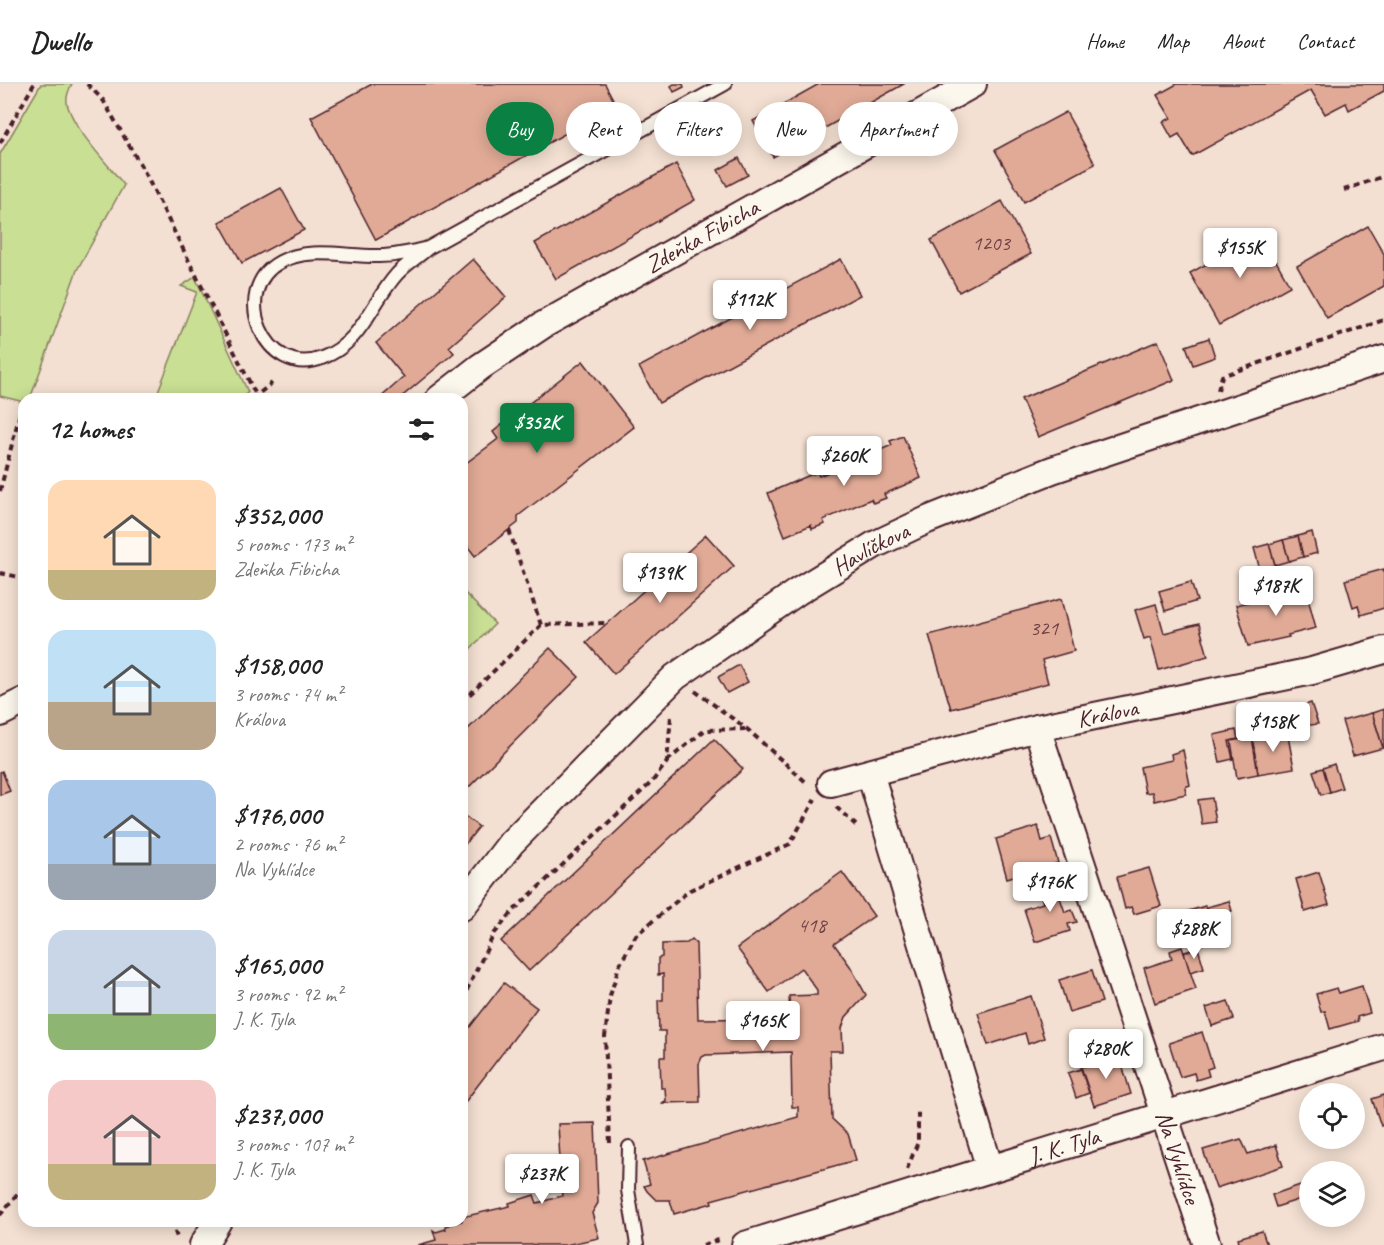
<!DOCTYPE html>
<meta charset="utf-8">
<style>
body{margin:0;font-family:Caveat,sans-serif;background:#f2f2f2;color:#222;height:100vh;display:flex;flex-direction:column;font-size:22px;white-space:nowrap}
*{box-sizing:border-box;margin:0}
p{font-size:20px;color:#767676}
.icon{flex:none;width:33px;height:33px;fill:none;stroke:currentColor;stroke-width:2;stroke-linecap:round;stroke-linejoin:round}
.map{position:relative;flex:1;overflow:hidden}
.sheet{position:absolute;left:18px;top:309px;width:450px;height:834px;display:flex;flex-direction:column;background:#fff;border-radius:18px;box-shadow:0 3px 15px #0003}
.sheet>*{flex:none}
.guide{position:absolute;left:486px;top:18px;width:570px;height:54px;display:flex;gap:12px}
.fabs{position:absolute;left:1299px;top:999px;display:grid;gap:12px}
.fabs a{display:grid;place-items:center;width:66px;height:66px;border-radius:50%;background:#fff;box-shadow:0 3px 15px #0003;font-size:30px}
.price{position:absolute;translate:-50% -51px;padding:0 14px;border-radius:6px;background:#fff;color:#222;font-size:20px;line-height:39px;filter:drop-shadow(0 2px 3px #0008)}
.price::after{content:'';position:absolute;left:50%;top:36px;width:18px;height:14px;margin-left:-9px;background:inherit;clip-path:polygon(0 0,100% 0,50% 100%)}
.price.selected{background:#0b8043;color:#fff}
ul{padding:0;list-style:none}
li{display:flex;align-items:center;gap:18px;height:150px;padding:0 30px}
li span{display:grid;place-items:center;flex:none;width:168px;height:120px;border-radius:18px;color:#555}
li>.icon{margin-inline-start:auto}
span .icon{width:72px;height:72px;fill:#fffc;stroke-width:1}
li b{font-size:26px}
h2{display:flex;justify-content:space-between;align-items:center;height:72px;padding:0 30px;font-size:26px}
.chip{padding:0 21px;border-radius:27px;background:#fff;box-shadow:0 3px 15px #0003;font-size:21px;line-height:54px}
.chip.selected{background:#0b8043;color:#fff}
header{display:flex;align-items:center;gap:36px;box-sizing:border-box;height:84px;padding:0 30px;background:#fff;border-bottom:2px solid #e0e0e0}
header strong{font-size:28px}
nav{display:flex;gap:33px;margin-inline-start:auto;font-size:21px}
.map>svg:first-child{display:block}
.green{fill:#c8df94;stroke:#897f60;stroke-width:1.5}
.building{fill:#e0aa96;stroke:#4a1f2b;stroke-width:1.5}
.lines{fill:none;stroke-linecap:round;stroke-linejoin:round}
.lane-casing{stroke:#4a1f2b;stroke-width:16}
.street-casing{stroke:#4a1f2b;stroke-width:30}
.path{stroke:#4a1f2b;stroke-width:4;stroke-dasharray:6 4.5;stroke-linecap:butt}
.lane{stroke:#fbf7ec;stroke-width:12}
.street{stroke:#fbf7ec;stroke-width:26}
.labels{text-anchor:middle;stroke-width:4.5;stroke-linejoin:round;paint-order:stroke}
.number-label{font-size:21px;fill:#704246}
.street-label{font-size:24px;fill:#4a1f2b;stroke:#fbf7ec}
</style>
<header>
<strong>Dwello</strong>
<nav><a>Home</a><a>Map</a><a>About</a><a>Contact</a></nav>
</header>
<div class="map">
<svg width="1384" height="1161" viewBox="0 0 1384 1161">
<rect width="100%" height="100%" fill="#f3e0d2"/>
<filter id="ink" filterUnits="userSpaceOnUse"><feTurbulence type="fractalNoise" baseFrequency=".0167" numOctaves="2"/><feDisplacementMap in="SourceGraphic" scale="12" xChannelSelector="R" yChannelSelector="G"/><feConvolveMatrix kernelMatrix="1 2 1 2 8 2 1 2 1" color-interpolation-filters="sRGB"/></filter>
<g filter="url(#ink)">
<!-- green -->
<g class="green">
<path d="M41,0H72C68,7 65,15 68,23C77,49 107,79 124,101L77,186L30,315H24V318L0,312V70Z"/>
<polygon points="195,193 248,308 241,315 155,315 197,208 181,202"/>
<polygon points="462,506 495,540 462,573"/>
</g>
<!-- building -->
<g class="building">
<polygon points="372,0 605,0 616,21 376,156 311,33"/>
<polygon points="674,0 683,0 684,3 674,8 671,2"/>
<polygon points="819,0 904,0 773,73 753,37"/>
<polygon points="1177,0 1384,0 1384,7 1349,26 1346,19 1325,30 1311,6 1192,72 1179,50 1172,54 1163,38 1171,34 1157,11"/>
<polygon points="1066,28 1095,80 1024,118 995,66"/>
<polygon points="739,74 748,91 727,102 718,86"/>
<polygon points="676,80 695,116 556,195 535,159"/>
<polygon points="281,104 304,146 242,179 219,138"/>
<polygon points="1002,117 1031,170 959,208 931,156"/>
<polygon points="1368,142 1384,170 1384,202 1327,234 1297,182"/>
<polygon points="1261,150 1290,202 1219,241 1190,189"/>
<polygon points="473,175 506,213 449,263 454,269 399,315 379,315 404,293 376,259"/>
<polygon points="841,175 860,211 659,319 639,283"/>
<polygon points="1209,254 1215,273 1193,281 1186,262"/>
<polygon points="1158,257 1174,296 1038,353 1021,315"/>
<polygon points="583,277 634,343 518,432 518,439 475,472 462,455 462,375 466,379 498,355 493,348"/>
<polygon points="903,352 921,394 884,410 886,414 873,419 871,415 823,436 825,440 812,445 811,441 785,452 768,409 817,388 819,392 843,382 841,378 878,362 880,366 892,361 890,357"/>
<polygon points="1312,448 1317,469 1303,473 1298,452"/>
<polygon points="706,451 734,482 614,590 586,558"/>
<polygon points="1298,452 1303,473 1289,477 1283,456"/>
<polygon points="1283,456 1289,477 1275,481 1269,460"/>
<polygon points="1269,460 1275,481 1260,486 1254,464"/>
<polygon points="1384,485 1384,524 1361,531 1358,521 1353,523 1345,496"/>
<polygon points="1191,498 1197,517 1165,527 1159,507"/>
<polygon points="1305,503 1316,544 1288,551 1289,553 1248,562 1236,521"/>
<polygon points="1061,515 1074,567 1042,576 1048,599 951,625 929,551"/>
<polygon points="1156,520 1164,549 1199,540 1208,572 1159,586 1150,553 1144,555 1135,526"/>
<polygon points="550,564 579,593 465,707 462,704 462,651"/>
<polygon points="739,581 748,598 727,609 718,593"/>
<polygon points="1311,619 1318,640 1304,642 1299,623"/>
<polygon points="1299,623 1304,642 1290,644 1287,624"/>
<polygon points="1384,625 1384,664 1383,664 1372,629"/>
<polygon points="1372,629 1383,664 1353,672 1342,637"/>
<polygon points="1236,646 1238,655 1229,657 1233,675 1220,678 1214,651"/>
<polygon points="1287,647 1294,684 1258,690 1252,653"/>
<polygon points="1252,653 1258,690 1237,694 1231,657"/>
<polygon points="714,655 743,685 529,887 501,857"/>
<polygon points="1183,666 1190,701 1185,703 1186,710 1154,717 1152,708 1145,709 1140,683 1172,676 1171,670"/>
<polygon points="1334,680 1342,704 1330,708 1323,684"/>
<polygon points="1323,684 1330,708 1321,711 1313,687"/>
<polygon points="2,687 10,707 0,711 0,688"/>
<polygon points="1212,714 1216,738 1202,740 1198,716"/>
<polygon points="462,730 479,743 462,764"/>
<polygon points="1038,742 1042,757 1051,754 1058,779 1007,794 996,755"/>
<polygon points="1149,784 1161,822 1134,830 1131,823 1125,825 1117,793"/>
<polygon points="842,788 874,832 834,860 850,882 866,911 846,933 842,944 843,967 830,967 832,1035 848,1050 856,1076 711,1116 712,1119 674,1130 670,1116 656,1116 647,1107 644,1102 650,1100 643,1077 798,1033 798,1023 792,1023 791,968 706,971 702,973 699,980 700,1018 661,1019 666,1017 665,1004 661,1004 660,973 665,973 665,947 659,947 658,916 663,916 663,890 658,891 658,874 662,873 662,860 687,859 692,855 696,859 698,935 790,934 789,912 817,911 817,906 801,884 769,908 737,864"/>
<polygon points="1319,788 1329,821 1305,828 1296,795"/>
<polygon points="1063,796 1069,811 1060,814 1065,828 1072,826 1077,838 1068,840 1070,847 1035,858 1024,825 1043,819 1039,804"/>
<polygon points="1229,817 1232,827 1210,833 1207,823"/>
<polygon points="1205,822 1211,839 1181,848 1176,831"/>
<polygon points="1182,863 1196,905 1155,919 1144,884 1172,875 1170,867"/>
<polygon points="1198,864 1204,884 1190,888 1184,868"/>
<polygon points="1092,886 1102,918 1069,928 1059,896"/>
<polygon points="504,899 537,924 462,1022 462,953"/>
<polygon points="1362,902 1370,929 1357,933 1358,937 1330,945 1325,927 1321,928 1316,910 1337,904 1339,909"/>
<polygon points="1031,912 1044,954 1028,960 1025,949 988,961 978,929"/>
<polygon points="1228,917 1234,935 1212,942 1206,924"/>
<polygon points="1202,948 1213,983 1207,985 1209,992 1196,996 1194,989 1180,993 1169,959"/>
<polygon points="1119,971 1131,1010 1094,1022 1081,983"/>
<polygon points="1081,985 1089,1009 1076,1014 1068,989"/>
<polygon points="1384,1011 1384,1040 1381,1042 1372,1015"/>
<polygon points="595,1039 598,1119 592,1129 599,1154 565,1161 418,1161 436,1156 433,1146 436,1148 446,1145 445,1142 462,1137 462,1133 510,1122 509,1119 534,1111 537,1119 562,1112 558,1040"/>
<polygon points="1241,1055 1248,1070 1276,1061 1283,1082 1216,1104 1203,1066"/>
<polygon points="1303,1100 1307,1113 1276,1123 1272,1111"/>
<polygon points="1262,1147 1267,1161 1240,1161 1238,1154"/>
</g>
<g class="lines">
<!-- lane casing -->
<g class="lane-casing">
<g id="lane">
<path d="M428,164C412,168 396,172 379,172C348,173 308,162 280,178C228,206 265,296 322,274C362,259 371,219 397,190C406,180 418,173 428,164L725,0"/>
<polyline points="629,1063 628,1106 637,1161"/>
</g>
</g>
<!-- street casing -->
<g class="street-casing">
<g id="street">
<path id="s1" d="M439,315L480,283L543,241L973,0"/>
<polyline points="0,629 24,617"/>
<path id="s2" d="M1037,644L1207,1161"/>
<polyline points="870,689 990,1085"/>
<path id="s3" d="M831,699L1037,644L1312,587L1384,566"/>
<path id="s4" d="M462,823L511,759L675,593L797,508L874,461L927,436L1052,386L1384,275"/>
<polyline points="203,1161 218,1137"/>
<path id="s5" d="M745,1161L1384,963"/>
</g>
</g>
<!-- path -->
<g class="path">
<polyline points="87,0 103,16 145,89 256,311"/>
<polyline points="0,59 34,0"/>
<polyline points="1344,106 1384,92"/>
<polyline points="1218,306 1222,292 1384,236"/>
<polyline points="252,315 272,299"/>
<polyline points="0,407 20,329"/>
<polyline points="509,446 541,541 608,539"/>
<polyline points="0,489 24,494"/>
<polyline points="695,607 747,645 807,699"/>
<polyline points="462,618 541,541"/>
<polyline points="667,677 705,646 745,645"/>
<polyline points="836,723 859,744"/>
<polyline points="462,916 494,850 514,826 652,698 667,678 671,632"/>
<polyline points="610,1059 605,953 610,912 619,882 636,851 690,806 790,760 815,715"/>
<polyline points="907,1085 918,1058 918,1028"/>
<polyline points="0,1131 24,1102"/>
<polyline points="171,1137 178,1156"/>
<polyline points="703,1161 722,1155"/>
</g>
<!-- lane -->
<use href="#lane" class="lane"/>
<!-- street -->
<use href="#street" class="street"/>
</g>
</g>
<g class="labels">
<!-- number labels -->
<g class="number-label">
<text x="991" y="166">1203</text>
<text x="1044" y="551">321</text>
<text x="812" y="848">418</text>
</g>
<!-- street labels -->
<g class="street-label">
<text dy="8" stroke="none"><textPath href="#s1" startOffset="310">Zdeňka Fibicha</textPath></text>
<text dy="8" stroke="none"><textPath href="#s4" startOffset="548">Havlíčkova</textPath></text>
<text dy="8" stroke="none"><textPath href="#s3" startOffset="285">Králova</textPath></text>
<text dy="8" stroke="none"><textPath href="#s5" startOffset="334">J. K. Tyla</textPath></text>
<text dy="8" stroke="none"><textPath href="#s2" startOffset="452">Na Vyhlídce</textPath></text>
</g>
</g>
</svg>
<div class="fabs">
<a><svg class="icon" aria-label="locate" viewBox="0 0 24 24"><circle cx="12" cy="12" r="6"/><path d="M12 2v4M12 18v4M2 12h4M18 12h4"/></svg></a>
<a><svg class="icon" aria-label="layers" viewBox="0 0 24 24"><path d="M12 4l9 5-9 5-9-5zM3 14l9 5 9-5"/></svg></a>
</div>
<b class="price" style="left:1240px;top:195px">$155K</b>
<b class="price" style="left:750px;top:247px">$112K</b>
<b class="price selected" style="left:537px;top:370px">$352K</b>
<b class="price" style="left:844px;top:403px">$260K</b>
<b class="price" style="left:660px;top:520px">$139K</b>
<b class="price" style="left:1276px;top:533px">$187K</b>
<b class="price" style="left:1273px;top:669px">$158K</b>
<b class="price" style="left:1050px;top:829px">$176K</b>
<b class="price" style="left:1194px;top:876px">$288K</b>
<b class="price" style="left:763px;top:968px">$165K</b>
<b class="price" style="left:1106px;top:996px">$280K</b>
<b class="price" style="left:542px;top:1121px">$237K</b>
<div class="guide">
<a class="chip selected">Buy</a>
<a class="chip">Rent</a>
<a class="chip">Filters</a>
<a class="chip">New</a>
<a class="chip">Apartment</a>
</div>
<section class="sheet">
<h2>12 homes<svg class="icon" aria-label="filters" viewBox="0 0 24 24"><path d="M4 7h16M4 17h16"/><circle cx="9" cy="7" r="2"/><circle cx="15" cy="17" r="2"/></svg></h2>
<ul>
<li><span style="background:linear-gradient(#ffd9b3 75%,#c2b280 0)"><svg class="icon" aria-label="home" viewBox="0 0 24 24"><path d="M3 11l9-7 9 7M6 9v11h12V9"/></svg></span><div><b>$352,000</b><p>5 rooms · 173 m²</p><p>Zdeňka Fibicha</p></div></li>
<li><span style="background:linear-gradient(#bfe0f5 60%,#b9a48a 0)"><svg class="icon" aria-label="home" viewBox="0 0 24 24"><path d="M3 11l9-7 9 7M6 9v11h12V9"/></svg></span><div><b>$158,000</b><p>3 rooms · 74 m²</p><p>Králova</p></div></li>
<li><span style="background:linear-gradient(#a9c7e8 70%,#9aa5b1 0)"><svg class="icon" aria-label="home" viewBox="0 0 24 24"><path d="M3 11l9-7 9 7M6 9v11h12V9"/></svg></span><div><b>$176,000</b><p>2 rooms · 76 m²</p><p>Na Vyhlídce</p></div></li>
<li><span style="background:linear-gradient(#c9d6e8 70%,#8fb573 0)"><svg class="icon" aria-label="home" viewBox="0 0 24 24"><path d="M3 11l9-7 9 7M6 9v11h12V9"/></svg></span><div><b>$165,000</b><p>3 rooms · 92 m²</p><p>J. K. Tyla</p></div></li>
<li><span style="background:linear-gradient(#f6c9c9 70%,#c2b280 0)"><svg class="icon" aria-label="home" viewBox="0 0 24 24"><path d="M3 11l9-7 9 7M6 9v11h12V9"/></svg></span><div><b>$237,000</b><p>3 rooms · 107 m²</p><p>J. K. Tyla</p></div></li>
</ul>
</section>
</div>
